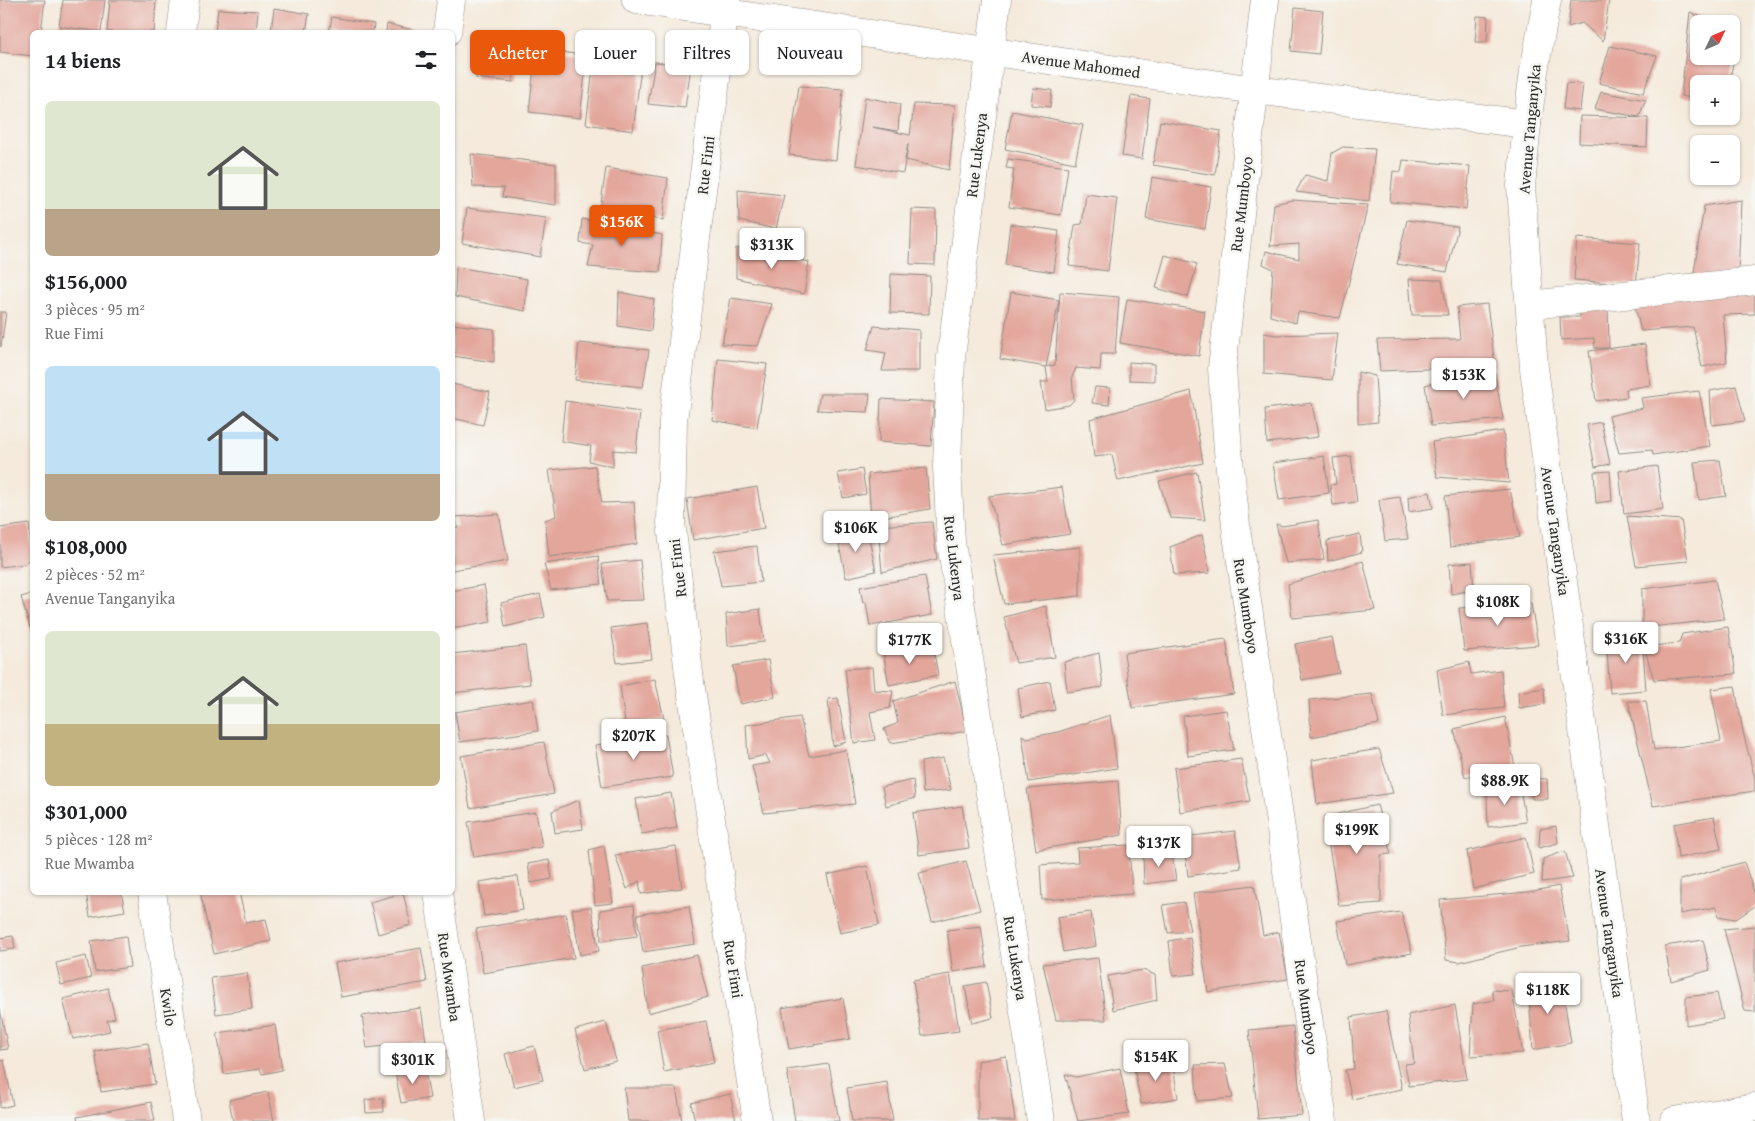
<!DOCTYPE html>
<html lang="fr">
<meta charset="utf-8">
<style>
body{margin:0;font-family:"Gentium Book Plus",serif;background:#f2f2f2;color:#202124;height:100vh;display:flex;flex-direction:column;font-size:19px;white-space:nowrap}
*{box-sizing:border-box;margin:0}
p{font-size:16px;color:#757577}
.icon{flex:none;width:28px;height:28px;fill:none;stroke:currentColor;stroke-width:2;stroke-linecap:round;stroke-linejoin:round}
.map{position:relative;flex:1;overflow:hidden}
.details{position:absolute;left:30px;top:30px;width:425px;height:865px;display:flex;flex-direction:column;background:#fff;border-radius:8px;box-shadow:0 1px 4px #0004}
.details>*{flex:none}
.top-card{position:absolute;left:470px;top:30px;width:475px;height:45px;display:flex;gap:10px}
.needle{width:32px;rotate:46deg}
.buttons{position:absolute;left:1690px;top:15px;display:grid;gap:10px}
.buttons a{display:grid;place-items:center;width:50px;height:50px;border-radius:8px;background:#fff;box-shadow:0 1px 4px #0004;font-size:25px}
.price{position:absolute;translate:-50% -42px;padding:0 11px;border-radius:5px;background:#fff;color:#222;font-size:16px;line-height:32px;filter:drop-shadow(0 1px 2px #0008)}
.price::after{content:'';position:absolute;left:50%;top:30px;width:15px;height:11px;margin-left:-8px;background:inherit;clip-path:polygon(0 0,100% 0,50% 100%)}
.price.on{background:#ea580c;color:#fff}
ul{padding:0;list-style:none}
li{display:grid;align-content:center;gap:10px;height:265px;padding:0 15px}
li span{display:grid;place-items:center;height:155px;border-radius:8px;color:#555}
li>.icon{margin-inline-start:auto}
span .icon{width:90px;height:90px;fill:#fffc;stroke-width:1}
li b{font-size:21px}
h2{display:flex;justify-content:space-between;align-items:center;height:60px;padding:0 15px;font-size:21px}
.pill{padding:0 18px;border-radius:8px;background:#fff;box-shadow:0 1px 4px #0004;font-size:18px;line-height:45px}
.pill.on{background:#ea580c;color:#fff}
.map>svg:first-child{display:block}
.building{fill:#e3a69b}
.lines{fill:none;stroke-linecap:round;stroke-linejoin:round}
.street-casing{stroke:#908a83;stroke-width:29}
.street{stroke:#fff;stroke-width:28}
.labels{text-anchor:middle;stroke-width:5;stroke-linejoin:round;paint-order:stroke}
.street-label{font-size:16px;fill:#2b2b2b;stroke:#f6f6f2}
</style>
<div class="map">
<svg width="1755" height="1121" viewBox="0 0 1755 1121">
<rect width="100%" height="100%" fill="#f6f6f2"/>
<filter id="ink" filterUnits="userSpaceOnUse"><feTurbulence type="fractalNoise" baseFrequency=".02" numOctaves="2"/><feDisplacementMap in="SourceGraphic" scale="10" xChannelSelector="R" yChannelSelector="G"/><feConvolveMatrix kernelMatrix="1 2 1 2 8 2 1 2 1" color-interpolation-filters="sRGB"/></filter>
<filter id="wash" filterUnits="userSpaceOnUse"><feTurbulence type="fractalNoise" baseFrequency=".0096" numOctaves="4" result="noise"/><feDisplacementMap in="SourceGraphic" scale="20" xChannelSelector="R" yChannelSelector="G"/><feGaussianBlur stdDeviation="1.12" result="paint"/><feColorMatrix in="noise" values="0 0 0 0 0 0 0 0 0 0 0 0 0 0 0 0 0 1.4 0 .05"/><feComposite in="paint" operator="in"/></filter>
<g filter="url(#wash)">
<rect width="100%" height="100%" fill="#f5eadb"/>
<g id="blocks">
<!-- building -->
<g class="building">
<polygon points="0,0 45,0 41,32 32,32 32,56 0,52"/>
<polygon points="63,0 105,0 101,32 59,26"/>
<polygon points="110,0 156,0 154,32 107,32"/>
<polygon points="1571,0 1609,0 1603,41 1582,23 1568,27"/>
<polygon points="274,8 309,14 306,32 271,32"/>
<polygon points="1295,8 1323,11 1319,54 1291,51"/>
<polygon points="218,9 258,11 256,32 215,32"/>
<polygon points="1690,12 1718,24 1699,24 1699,56 1731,56 1731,29 1739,32 1729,84 1699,84 1699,99 1681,96"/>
<polygon points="1477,16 1488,17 1487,42 1475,42"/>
<polygon points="332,17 374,24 373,32 329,32"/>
<polygon points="387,24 423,32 386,32"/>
<polygon points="479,40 515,43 513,82 476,78"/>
<polygon points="1610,46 1657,56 1643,93 1599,83"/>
<polygon points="536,48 587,56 580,118 529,112"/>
<polygon points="595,54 642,60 633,131 586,124"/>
<polygon points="655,62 691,66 685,108 648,104"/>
<polygon points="1566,83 1583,84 1580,111 1563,109"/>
<polygon points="799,86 843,89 836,160 789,155"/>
<polygon points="1033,88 1052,90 1050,107 1031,105"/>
<polygon points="1601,92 1646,100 1639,117 1595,109"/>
<polygon points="1131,96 1150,99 1142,159 1122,156"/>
<polygon points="865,97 900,104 898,131 872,127 910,135 914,104 955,105 949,170 906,160 908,144 903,173 856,165"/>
<polygon points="1012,111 1083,125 1075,163 1005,149"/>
<polygon points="1580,116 1648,118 1647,147 1579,143"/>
<polygon points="1160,121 1221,131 1215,175 1153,165"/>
<polygon points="1343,147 1375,149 1369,201 1296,192 1305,175 1328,181 1332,153"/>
<polygon points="471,154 556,164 556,205 502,197 504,188 473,187"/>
<polygon points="1008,159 1068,167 1061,215 1009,207 1014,169 1006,168"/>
<polygon points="1403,160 1470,166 1466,209 1390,202 1393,171 1401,172"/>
<polygon points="606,168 668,178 663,220 600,210"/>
<polygon points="1152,177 1211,187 1205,229 1146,219"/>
<polygon points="738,190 784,195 776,229 739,221"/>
<polygon points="1086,194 1117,198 1108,271 1069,266 1075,225 1082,224"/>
<polygon points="1292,200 1368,205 1340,318 1298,312 1296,323 1270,316 1273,269 1263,264 1266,251 1299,259 1299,244 1270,246 1274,204"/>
<polygon points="1741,200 1738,281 1693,279 1704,206"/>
<polygon points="467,208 546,218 540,257 462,243"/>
<polygon points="912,209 936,210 935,265 910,264"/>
<polygon points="582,219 662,235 660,272 588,267 593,245 580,243"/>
<polygon points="1407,220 1458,227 1447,272 1397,264"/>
<polygon points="1010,224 1059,231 1054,272 1005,265"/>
<polygon points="1577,238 1640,243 1636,285 1574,280"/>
<polygon points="736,248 809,262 804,294 736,278"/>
<polygon points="1165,255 1197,264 1188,297 1156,288"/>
<polygon points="456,267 527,279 525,311 455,297"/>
<polygon points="891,274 930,276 929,314 890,313"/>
<polygon points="1409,279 1442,280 1448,315 1412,315"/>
<polygon points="619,292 654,299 651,331 618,326"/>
<polygon points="1011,292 1059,300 1046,367 1000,359"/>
<polygon points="1060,292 1119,297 1115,354 1101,354 1100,370 1076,368 1072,377 1074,400 1069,405 1045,409 1041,382 1048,382 1046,367 1055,365"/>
<polygon points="1755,292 1755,314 1723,315 1727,362 1702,367 1693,327 1641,331 1634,302"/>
<polygon points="731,298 772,304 758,346 722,344"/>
<polygon points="1127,299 1205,311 1199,356 1120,343"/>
<polygon points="1487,304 1495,366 1380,371 1377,340 1460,339 1457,307"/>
<polygon points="1580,307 1608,307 1609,348 1595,348 1594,338 1561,340 1560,317 1580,317"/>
<polygon points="0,312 6,312 1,347 0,346"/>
<polygon points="452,324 494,329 494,362 452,356"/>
<polygon points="874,326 919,330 919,371 882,371 886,353 867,350"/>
<polygon points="1264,333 1276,335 1338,333 1332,380 1264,374"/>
<polygon points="579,343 649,350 643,387 575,380"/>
<polygon points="1645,344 1651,385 1626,389 1627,397 1596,401 1589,351"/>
<polygon points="718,359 767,364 757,428 712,420"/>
<polygon points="1129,362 1154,364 1154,381 1129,380"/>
<polygon points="1494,370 1503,419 1431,426 1425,385"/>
<polygon points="1358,372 1375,376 1378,422 1358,424"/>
<polygon points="452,384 490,392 483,425 452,418"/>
<polygon points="1736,386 1745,421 1712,425 1710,391"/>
<polygon points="1095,387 1110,388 1109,405 1092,403"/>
<polygon points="1191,391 1203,463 1118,481 1112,455 1094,457 1090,419"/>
<polygon points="1699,391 1710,446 1653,455 1652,450 1619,453 1609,416 1643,408 1641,398"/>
<polygon points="820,394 870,394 868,412 817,410"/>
<polygon points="881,399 934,402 931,446 879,442"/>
<polygon points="565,401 640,412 636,452 613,450 613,467 589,461 591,446 561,441"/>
<polygon points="1312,403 1318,437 1267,443 1265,409"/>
<polygon points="1601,422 1610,464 1595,467 1587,425"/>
<polygon points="1503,431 1509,483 1437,477 1432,442"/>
<polygon points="1324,456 1329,493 1279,500 1273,463"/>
<polygon points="1351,456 1357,502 1333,505 1330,485 1336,484 1333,458"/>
<polygon points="1720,460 1726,496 1699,500 1694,462"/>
<polygon points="595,466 602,503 634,502 637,544 549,557 545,520 556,516 549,470"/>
<polygon points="1657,466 1663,509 1624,514 1619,471"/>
<polygon points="926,468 930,509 871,519 868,474"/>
<polygon points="862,469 866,494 843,498 838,473"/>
<polygon points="1610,471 1612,501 1596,503 1594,472"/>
<polygon points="1197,472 1205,520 1170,518 1159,481"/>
<polygon points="757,487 764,528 693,540 687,499"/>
<polygon points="1062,487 1070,534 1003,545 989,496"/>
<polygon points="1510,489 1520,537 1450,547 1445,496"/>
<polygon points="1430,492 1433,508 1409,512 1408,497"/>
<polygon points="1400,497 1408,539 1385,541 1379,500"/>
<polygon points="499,514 508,561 452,570 452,528 458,527 455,517"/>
<polygon points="1627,516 1681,520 1688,561 1636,566"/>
<polygon points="1318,520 1324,560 1286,563 1276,524 1283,526"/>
<polygon points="932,522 937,559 882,572 878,526"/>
<polygon points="29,524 32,557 25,564 0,567 0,528"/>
<polygon points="867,529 876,571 846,578 837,535"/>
<polygon points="1360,534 1362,552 1328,561 1327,541"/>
<polygon points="1202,535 1210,573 1174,575 1170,547"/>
<polygon points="757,546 761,582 721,586 714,551"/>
<polygon points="1080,547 1080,596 1004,604 993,555"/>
<polygon points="598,556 601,584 551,590 544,564"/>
<polygon points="640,560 644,600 607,601 602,564"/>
<polygon points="1363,561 1375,610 1292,618 1288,584"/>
<polygon points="1472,562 1474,590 1451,594 1449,564"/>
<polygon points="925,576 932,615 870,626 866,602 863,603 860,587"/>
<polygon points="1715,580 1724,619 1642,628 1642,589"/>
<polygon points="484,585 491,622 452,629 452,591"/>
<polygon points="32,594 32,634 21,597"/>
<polygon points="540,594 545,617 505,627 501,603"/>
<polygon points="1531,603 1538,645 1464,651 1459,608"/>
<polygon points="1046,606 1055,657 1016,663 1004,617"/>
<polygon points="760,609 764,642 728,646 726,614"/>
<polygon points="647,623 652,659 617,663 611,628"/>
<polygon points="1728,627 1736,674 1654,680 1644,647 1679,643 1682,634"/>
<polygon points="1642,636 1646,690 1610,693 1606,638"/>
<polygon points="1332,637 1339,673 1302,680 1295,644"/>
<polygon points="1226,639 1234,694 1132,708 1124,653"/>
<polygon points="525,646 530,684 452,693 452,654"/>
<polygon points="933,647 938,675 889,685 883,652"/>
<polygon points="1099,653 1103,687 1067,692 1064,662"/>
<polygon points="768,660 775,697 740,704 733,666"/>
<polygon points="1469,662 1471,674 1501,670 1504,708 1443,715 1437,670"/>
<polygon points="872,667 874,690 893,691 890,708 870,712 875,740 854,743 845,669"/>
<polygon points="655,679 664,719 625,723 620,686"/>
<polygon points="955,681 967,731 891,743 884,729 898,723 893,701"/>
<polygon points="1050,681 1055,710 1022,717 1018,688"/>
<polygon points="1735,686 1743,732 1755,779 1755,791 1653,806 1628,701 1646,701 1654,750 1721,741 1711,689"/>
<polygon points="1544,688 1545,704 1519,708 1518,692"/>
<polygon points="1372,694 1379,724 1311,737 1309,700"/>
<polygon points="838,698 846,742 833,746 828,699"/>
<polygon points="533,700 538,731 460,742 455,712"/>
<polygon points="1226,710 1234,750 1188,756 1183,716"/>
<polygon points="1110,715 1117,768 1029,782 1022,735 1027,738 1058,732"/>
<polygon points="800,717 809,756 846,750 855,804 764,813 752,766 770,763 766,755 748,759 746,725"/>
<polygon points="1505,717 1515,767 1465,777 1454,729"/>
<polygon points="666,735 673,777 602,787 595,745"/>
<polygon points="544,742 554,794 470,808 461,756"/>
<polygon points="1379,749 1393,793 1317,804 1312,760"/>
<polygon points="943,758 951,790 923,793 921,762"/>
<polygon points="1241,759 1250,801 1180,812 1174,768"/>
<polygon points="1530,778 1547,779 1548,799 1532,799"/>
<polygon points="913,780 915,798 886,806 882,787"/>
<polygon points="1118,781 1122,835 1036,850 1027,789"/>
<polygon points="1519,783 1526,822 1488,827 1487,792"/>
<polygon points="671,793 677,828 641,834 636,799"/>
<polygon points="579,800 583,829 555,833 552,811"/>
<polygon points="1377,805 1391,854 1381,855 1381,903 1339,906 1324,817"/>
<polygon points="962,806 969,848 919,855 913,813"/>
<polygon points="536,812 542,847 474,857 468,822"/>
<polygon points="1714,817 1721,849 1678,858 1674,824"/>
<polygon points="1556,826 1558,843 1539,848 1540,829"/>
<polygon points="1235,831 1241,868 1188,876 1183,837"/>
<polygon points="1526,837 1534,874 1473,889 1467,851"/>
<polygon points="1129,845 1132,894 1042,900 1040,865 1078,862 1077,848"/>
<polygon points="604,846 613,903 595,905 589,850"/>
<polygon points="676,846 682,888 641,894 639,881 627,889 615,855"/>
<polygon points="1565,851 1573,878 1542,882 1543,859"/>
<polygon points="1172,853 1176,880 1144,884 1143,856"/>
<polygon points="549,860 552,879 531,883 528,864"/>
<polygon points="966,861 980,910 932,922 919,873"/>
<polygon points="1744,862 1755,895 1755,906 1736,919 1718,916 1716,907 1680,914 1680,880"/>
<polygon points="867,866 879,925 840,933 827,875"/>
<polygon points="518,876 523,910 484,916 479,882"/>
<polygon points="1254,885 1263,935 1279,932 1288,979 1208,992 1193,893"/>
<polygon points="1559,886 1570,941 1521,947 1459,962 1446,960 1440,900 1528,892"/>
<polygon points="86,892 121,892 125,911 90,917"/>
<polygon points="200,892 239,892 246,923 266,919 271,941 214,954"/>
<polygon points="403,893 411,925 378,934 370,902"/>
<polygon points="1184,902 1190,931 1168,933 1163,905"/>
<polygon points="634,905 637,936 601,941 600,910"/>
<polygon points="689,906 695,944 643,952 637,915"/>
<polygon points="591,907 599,951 580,955 572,909"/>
<polygon points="1091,912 1096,946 1063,952 1057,917"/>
<polygon points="1401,912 1412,953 1345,965 1337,921"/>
<polygon points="566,914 574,958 483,973 476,929"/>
<polygon points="981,926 987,967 953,972 947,930"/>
<polygon points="1755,926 1755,1012 1745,1011 1724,929"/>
<polygon points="13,936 15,949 0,951 0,938"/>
<polygon points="126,936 130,967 95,972 91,941"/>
<polygon points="1190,937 1196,974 1173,976 1169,941"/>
<polygon points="1703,940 1710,970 1671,981 1665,946"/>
<polygon points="421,948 427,982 341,997 335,963"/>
<polygon points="697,955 708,997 648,1013 642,968"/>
<polygon points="86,956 91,978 61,985 56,963"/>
<polygon points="1098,958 1106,1020 1056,1020 1043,964"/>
<polygon points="1143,970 1155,975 1157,1000 1113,1010 1108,976"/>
<polygon points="247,973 252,1009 216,1014 211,978"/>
<polygon points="950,974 959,1031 922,1036 913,980"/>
<polygon points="1561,979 1571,1043 1533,1050 1528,984"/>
<polygon points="986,982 993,1018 972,1023 965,986"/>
<polygon points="108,988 115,1018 107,1020 110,1031 73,1039 63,999"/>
<polygon points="1492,990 1512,991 1523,1053 1470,1056 1473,1004 1494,1000"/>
<polygon points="1717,993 1723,1019 1686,1025 1686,997"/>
<polygon points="843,998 850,1039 789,1049 782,1008"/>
<polygon points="1455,1005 1467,1079 1409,1086 1405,1064 1414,1063 1408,1015"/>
<polygon points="421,1008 426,1041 367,1048 362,1016"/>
<polygon points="0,1009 8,1049 0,1050"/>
<polygon points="1386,1011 1402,1089 1352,1099 1345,1070 1354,1069 1351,1017"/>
<polygon points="706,1021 714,1063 664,1072 657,1030"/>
<polygon points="606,1022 616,1061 585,1069 575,1030"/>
<polygon points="275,1025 282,1070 262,1074 260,1069 224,1074 217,1033"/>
<polygon points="1293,1026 1302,1115 1258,1119 1249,1030"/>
<polygon points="148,1043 155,1084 101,1092 95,1051"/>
<polygon points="534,1046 543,1080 514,1087 505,1054"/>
<polygon points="1006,1056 1015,1121 978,1121 978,1061"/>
<polygon points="4,1060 13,1105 0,1108 0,1061"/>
<polygon points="1172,1060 1178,1098 1141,1104 1134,1068"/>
<polygon points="829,1064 839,1121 795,1121 787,1070"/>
<polygon points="1225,1064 1233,1098 1197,1101 1195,1065"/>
<polygon points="424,1066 430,1098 401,1103 395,1072"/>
<polygon points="1120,1068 1129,1114 1078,1121 1065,1074 1076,1077"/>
<polygon points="887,1082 893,1121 852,1121 847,1088"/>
<polygon points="624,1088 676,1088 682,1121 628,1121"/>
<polygon points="268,1092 274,1121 233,1121 229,1100"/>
<polygon points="730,1094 736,1121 695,1121 691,1103"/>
<polygon points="383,1098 384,1112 366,1113 365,1100"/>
<polygon points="151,1102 155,1121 78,1121 77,1117"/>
</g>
</g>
</g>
<g filter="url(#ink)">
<use href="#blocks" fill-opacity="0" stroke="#908a83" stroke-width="1"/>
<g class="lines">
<!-- street casing -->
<g class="street-casing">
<g id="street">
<polyline points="636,0 1255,90 1527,124"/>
<polyline points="726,0 673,421 671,523 690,682 757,1121"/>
<polyline points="997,0 951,357 947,466 951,543 1041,1121"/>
<polyline points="1265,0 1222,368 1228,450 1237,535 1273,774 1323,1121"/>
<polyline points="1547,0 1534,71 1527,124 1521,186 1534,368 1636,1121"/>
<polyline points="181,32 185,0"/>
<polyline points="447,32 451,0"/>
<polyline points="1530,305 1755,281"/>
<polyline points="152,892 186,1121"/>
<polyline points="438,892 471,1121"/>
<polyline points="1674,1121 1755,1107"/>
</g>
</g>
<!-- street -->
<use href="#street" class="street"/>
</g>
</g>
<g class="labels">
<!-- street labels -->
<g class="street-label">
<text transform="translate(1081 64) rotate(8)" y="6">Avenue Mahomed</text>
<text transform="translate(1529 129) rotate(-85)" y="6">Avenue Tanganyika</text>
<text transform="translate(976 155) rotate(-83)" y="6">Rue Lukenya</text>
<text transform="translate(705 165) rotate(-83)" y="6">Rue Fimi</text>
<text transform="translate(1241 204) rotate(-83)" y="6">Rue Mumboyo</text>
<text transform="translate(1556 531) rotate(82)" y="6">Avenue Tanganyika</text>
<text transform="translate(955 558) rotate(83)" y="6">Rue Lukenya</text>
<text transform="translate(677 568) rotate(-97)" y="6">Rue Fimi</text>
<text transform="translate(1247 606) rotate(81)" y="6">Rue Mumboyo</text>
<text transform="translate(1610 933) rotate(82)" y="6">Avenue Tanganyika</text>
<text transform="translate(1016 958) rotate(81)" y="6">Rue Lukenya</text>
<text transform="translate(734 969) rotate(81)" y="6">Rue Fimi</text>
<text transform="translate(450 977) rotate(82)" y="6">Rue Mwamba</text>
<text transform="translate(169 1007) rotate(81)" y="6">Kwilo</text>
<text transform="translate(1307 1007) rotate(82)" y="6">Rue Mumboyo</text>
</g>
</g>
</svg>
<div class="buttons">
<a><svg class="needle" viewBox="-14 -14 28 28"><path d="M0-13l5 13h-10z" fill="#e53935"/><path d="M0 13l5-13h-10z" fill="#757577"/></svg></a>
<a>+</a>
<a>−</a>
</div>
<b class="price on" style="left:622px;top:247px">$156K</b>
<b class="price" style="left:772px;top:270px">$313K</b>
<b class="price" style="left:1464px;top:400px">$153K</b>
<b class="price" style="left:856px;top:553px">$106K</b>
<b class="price" style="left:1498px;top:627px">$108K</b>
<b class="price" style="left:1626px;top:664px">$316K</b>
<b class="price" style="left:910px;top:665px">$177K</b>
<b class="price" style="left:634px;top:761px">$207K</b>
<b class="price" style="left:1505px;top:806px">$88.9K</b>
<b class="price" style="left:1357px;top:855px">$199K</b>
<b class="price" style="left:1159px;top:868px">$137K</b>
<b class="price" style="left:1548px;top:1015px">$118K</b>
<b class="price" style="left:1156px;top:1082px">$154K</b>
<b class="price" style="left:413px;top:1085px">$301K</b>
<div class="top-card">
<a class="pill on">Acheter</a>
<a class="pill">Louer</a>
<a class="pill">Filtres</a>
<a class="pill">Nouveau</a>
</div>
<section class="details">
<h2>14 biens<svg class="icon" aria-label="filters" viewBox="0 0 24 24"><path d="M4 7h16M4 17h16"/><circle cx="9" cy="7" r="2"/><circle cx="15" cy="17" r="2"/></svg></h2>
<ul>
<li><span style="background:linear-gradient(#dfe7d0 70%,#b9a48a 0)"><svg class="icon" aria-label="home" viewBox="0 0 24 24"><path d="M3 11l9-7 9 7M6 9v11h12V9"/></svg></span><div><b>$156,000</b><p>3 pièces · 95 m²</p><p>Rue Fimi</p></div></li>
<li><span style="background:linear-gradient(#bfe0f5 70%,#b9a48a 0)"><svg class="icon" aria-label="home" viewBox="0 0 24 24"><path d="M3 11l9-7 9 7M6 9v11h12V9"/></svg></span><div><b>$108,000</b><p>2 pièces · 52 m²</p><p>Avenue Tanganyika</p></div></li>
<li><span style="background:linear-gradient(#dfe7d0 60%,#c2b280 0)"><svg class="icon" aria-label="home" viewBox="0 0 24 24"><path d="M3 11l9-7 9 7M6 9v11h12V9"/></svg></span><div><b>$301,000</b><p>5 pièces · 128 m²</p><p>Rue Mwamba</p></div></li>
</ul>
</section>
</div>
